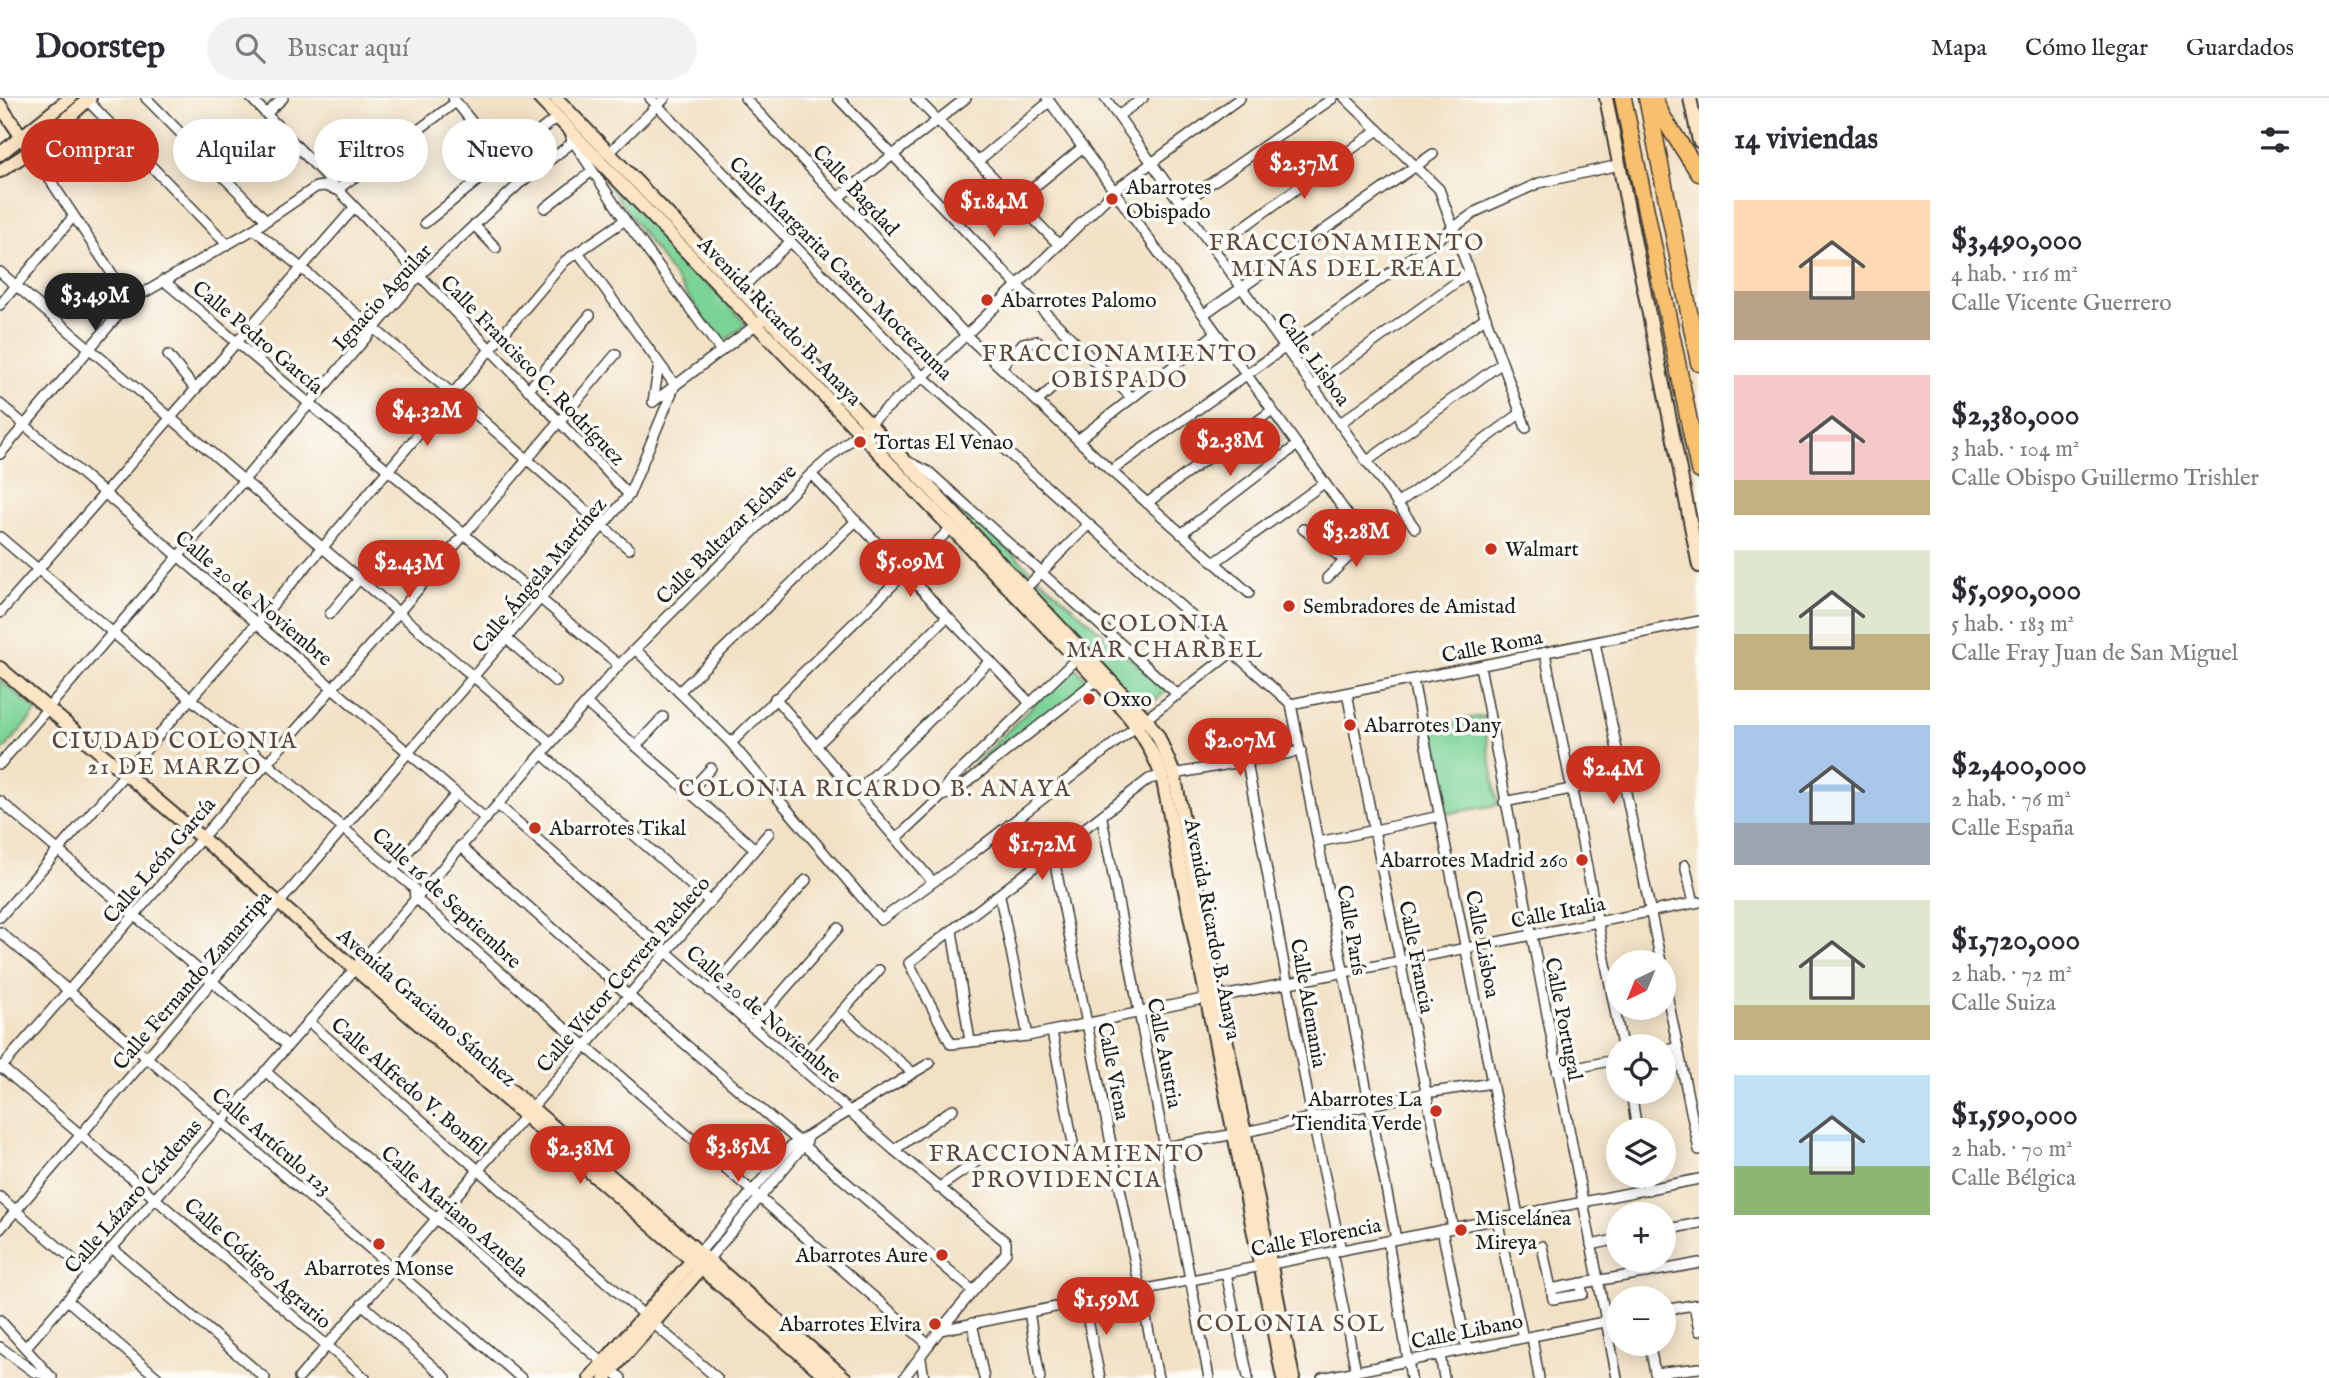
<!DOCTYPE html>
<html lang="es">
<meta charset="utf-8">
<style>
body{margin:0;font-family:"IM FELL English",serif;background:#f2f2f3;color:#2b2b33;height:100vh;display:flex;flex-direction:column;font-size:26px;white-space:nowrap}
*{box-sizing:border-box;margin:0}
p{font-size:23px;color:#7c7c81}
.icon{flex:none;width:38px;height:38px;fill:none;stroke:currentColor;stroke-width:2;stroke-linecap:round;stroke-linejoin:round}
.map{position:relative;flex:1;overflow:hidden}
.drawer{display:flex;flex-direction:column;background:#fff;width:630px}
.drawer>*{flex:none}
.banner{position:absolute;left:21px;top:21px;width:665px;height:63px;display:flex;gap:14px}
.needle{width:46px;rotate:223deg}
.controls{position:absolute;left:1606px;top:852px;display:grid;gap:14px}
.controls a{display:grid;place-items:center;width:70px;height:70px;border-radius:50%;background:#fff;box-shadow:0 4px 18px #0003;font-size:35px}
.price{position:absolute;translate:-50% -60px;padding:0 16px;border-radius:24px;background:#c8321e;color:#fff;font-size:23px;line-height:46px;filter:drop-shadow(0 2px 4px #0008)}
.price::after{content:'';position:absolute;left:50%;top:42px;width:21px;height:16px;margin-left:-10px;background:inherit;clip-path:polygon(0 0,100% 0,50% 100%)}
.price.selected{background:#222;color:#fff}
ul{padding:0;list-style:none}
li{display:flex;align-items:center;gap:21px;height:175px;padding:0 35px}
li span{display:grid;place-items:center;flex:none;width:196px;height:140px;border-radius:0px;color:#555}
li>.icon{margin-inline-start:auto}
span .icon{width:84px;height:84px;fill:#fffc;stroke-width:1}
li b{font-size:30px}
h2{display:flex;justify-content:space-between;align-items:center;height:84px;padding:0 35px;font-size:30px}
.tag{padding:0 24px;border-radius:32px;background:#fff;box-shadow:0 4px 18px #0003;font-size:24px;line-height:63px}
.tag.selected{background:#c8321e;color:#fff}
header{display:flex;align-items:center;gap:42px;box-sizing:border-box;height:98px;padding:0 35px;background:#fff;border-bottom:2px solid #e1e1e2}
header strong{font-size:33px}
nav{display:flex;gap:38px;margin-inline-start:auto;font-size:24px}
.search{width:490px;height:63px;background:#f2f2f3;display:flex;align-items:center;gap:18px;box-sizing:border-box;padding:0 24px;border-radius:38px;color:#7c7c81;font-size:26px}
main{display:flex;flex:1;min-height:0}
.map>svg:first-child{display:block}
.green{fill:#7bd397;stroke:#4c785a;stroke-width:2}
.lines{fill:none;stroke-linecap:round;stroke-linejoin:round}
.street-casing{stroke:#3c3a35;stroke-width:12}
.secondary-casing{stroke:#3c3a35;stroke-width:16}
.highway-casing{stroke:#3c3a35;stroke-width:19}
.street{stroke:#fff;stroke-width:9}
.secondary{stroke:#fce5c4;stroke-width:12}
.highway{stroke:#f8bf6c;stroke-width:16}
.poi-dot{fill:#c8321e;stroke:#fdfcf7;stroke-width:2.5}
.labels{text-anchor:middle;stroke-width:7;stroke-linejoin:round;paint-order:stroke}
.poi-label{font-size:21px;fill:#1c1c1c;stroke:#fdfcf7;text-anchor:start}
.street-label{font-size:21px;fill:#1c1c1c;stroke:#fdfcf7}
.neighbourhood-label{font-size:23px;letter-spacing:2px;fill:#5d463a;stroke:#fdfcf7}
</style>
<header>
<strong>Doorstep</strong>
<div class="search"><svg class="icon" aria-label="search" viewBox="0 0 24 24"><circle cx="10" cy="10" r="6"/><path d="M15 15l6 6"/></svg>Buscar aquí</div>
<nav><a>Mapa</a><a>Cómo llegar</a><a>Guardados</a></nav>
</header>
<main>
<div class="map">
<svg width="1699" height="1280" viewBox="0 0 1699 1280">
<rect width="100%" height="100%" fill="#fdfcf7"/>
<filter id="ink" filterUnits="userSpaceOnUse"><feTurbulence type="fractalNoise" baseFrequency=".0143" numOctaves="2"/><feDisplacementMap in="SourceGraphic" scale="14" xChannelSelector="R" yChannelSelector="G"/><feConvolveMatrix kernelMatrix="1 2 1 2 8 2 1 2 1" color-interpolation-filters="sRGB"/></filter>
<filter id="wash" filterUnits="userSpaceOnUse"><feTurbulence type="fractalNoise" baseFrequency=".00686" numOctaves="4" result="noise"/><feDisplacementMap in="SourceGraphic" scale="28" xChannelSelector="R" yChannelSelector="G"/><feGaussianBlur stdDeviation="1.57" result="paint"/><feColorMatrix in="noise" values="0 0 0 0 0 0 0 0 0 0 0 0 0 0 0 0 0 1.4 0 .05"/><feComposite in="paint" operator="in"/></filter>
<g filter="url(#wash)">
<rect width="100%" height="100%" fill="#f2e1c5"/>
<!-- green -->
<g class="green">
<polygon points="579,47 746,226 722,245"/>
<polygon points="938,389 1167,593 1145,610 935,392"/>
<polygon points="1073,568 1090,584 953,691 950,690"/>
<polygon points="0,581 37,613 0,656"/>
<polygon points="1483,618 1498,707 1444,716 1425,628"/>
</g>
</g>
<g filter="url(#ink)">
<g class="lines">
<!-- street casing -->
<g class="street-casing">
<g id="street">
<polyline points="85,0 227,146"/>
<polyline points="146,0 265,121"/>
<polyline points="251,0 629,397"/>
<polyline points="453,0 502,62"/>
<polyline points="650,0 923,279 1291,606 1396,1141"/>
<polyline points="745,0 966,237 1111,373 1249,495"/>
<polyline points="838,0 1017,187 1132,300"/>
<polyline points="916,0 1059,147"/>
<polyline points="1047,0 1366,442 1327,480"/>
<polyline points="1105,0 1415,430"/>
<polyline points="1345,0 1439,91 1526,330"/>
<polyline points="267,15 283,0"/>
<polyline points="1118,18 1143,0"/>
<polyline points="571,40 625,122 721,253"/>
<polyline points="31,53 130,203"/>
<polyline points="609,55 665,0"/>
<polyline points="978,63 1049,4"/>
<polyline points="839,99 966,0"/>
<polyline points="1017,103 1083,49"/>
<polyline points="1181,106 1333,0"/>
<polyline points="545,110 592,73"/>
<polyline points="425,125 557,19"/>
<polyline points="474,127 496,150"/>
<polyline points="254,131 453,296 629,451"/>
<polyline points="1213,151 1378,32"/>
<polyline points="0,174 551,645"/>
<polyline points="163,182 619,567"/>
<polyline points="739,193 790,144"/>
<polyline points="0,207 73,119"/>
<polyline points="1204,216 1433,56"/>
<polyline points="168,257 195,291"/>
<polyline points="1001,269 1023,245 1038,243"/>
<polyline points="1312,289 1469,175"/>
<polyline points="528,292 590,217"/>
<polyline points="1038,303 1061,282 1072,281"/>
<polyline points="653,304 761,223"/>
<polyline points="653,304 659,267"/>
<polyline points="0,306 486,721"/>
<polyline points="1339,326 1486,219"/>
<polyline points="1079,341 1216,235"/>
<polyline points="0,356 130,203 254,131 316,89 324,88 337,92 456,4"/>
<polyline points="907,363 929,374 1178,597"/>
<polyline points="1366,364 1502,265"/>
<polyline points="1111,373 1477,113 1539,85 1619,67"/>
<polyline points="811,376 1030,605"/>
<polyline points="1147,405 1271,313"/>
<polyline points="1397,406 1521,315"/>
<polyline points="1303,431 1344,462"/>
<polyline points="1181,436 1296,348"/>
<polyline points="0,439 414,790 415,800 929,1247"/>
<polyline points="1214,465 1324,385"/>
<polyline points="1022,494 1087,428"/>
<polyline points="0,515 354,110"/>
<polyline points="330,516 360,480"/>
<polyline points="507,541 556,584"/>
<polyline points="1595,545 1661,864"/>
<polyline points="636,552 731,645 881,822 969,758 1231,555"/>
<polyline points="1545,555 1622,948"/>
<polyline points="1480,568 1617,1280"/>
<polyline points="1413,582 1518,1117"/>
<polyline points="679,594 856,423"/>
<polyline points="1347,595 1453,1130"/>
<polyline points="775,600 932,783"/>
<polyline points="586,605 754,750"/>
<polyline points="1291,606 1699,523"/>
<polyline points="731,645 951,430"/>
<polyline points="817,647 947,519"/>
<polyline points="636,648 663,619"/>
<polyline points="542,656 709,803"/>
<polyline points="1247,664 1312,1020 1341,1152"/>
<polyline points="0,666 419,178 519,86 573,44"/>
<polyline points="1174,676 1301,653"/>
<polyline points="1162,678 1149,681 909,865 951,946 1028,938 1207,900"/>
<polyline points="689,694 711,670"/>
<polyline points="856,695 990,563"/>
<polyline points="942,698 956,693 1097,582"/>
<polyline points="0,703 287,947"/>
<polyline points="1504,704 1623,681"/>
<polyline points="498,707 894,1052 1006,1144 1006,1155 940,1232 904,1280"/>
<polyline points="1102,720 1209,1280"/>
<polyline points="897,740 942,698 948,685 1076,561"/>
<polyline points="1319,744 1440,718"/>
<polyline points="460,748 628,897 973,1193"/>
<polyline points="1053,756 1158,1280"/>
<polyline points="1685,767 1694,805"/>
<polyline points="393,772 456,696"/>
<polyline points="1000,798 1028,938"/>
<polyline points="0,819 324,448 565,163 625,122"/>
<polyline points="952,833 970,943"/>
<polyline points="0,834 521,1280"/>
<polyline points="1664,882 1699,1052"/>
<polyline points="710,893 806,782"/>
<polyline points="1218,899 1699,804"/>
<polyline points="842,914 912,974"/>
<polyline points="308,923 645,1218"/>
<polyline points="752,929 838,830"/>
<polyline points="1052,934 1073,1045"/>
<polyline points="1664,952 1678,950"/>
<polyline points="795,966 879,872"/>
<polyline points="0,968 365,1280"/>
<polyline points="0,971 399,514 616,256"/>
<polyline points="265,973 621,1280"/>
<polyline points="1557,974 1619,961"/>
<polyline points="1631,994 1637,1032"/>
<polyline points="1245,1034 1426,995 1492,985"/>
<polyline points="894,1052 953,1011"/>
<polyline points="1114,1059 1234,1036"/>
<polyline points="1646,1078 1648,1092"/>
<polyline points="938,1090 975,1065"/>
<polyline points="0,1099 90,1176"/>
<polyline points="1497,1121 1523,1240"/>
<polyline points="0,1131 629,397 675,287 578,154"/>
<polyline points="1442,1132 1467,1251"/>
<polyline points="1664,1132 1699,1125"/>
<polyline points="1388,1143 1411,1280"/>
<polyline points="1591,1147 1619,1141"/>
<polyline points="1542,1148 1551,1191"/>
<polyline points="112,1150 265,1280"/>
<polyline points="1332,1154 1356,1273"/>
<polyline points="699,1155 791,1048 930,965"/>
<polyline points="1643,1162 1646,1175"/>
<polyline points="707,1163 807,1043"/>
<polyline points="1226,1175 1248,1279"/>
<path d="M1580,1185L1583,1196L1553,1201L1551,1191C1600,1181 1650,1175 1699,1165"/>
<polyline points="67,1202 158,1280"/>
<polyline points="1084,1203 1100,1280"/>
<polyline points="362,1206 446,1280"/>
<polyline points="1694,1207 1699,1233"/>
<polyline points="1664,1212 1699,1206"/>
<polyline points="1029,1214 1040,1280"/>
<polyline points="0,1222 52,1280"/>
<polyline points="653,1225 717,1280"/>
<polyline points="972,1225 984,1280"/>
<polyline points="940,1232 1699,1081"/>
<polyline points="1532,1239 1539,1280"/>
<polyline points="0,1249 34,1274 52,1279"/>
<polyline points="26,1249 619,567 811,376 923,279 1115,92 1240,0"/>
<polyline points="1651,1254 1655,1275 1699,1270"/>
<polyline points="1440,1257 1444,1280"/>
<polyline points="921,1261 924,1280"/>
<polyline points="299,1280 769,735"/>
<polyline points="1322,1280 1619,1221"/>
</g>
</g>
<!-- secondary casing -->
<g class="secondary-casing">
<g id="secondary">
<path d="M539,0L1097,582C1128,616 1145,634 1162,678L1283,1280"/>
<polyline points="556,0 903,361 1146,621 1158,638 1174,676 1293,1280"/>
<polyline points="1606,0 1699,468"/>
<polyline points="1690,0 1699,43"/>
<polyline points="0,7 27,47"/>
<polyline points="0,56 70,0"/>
<polyline points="0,73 31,53 90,0"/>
<polyline points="0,570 280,806 828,1280"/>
<polyline points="361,863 845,1280"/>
<polyline points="590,1280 696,1158"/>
<polyline points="605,1280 704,1167"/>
</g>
</g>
<!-- highway casing -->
<g class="highway-casing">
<g id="highway">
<polyline points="1623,0 1699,372"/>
<polyline points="1647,0 1699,265"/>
<polyline points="1654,0 1662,18 1699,75"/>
</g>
</g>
<!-- street -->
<use href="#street" class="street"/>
<!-- secondary -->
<use href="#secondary" class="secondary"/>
<!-- highway -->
<use href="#highway" class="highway"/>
</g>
</g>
<!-- markers -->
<g class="poi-dot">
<circle cx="1112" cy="101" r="7"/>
<circle cx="987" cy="202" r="7"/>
<circle cx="860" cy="344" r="7"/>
<circle cx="1491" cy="451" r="7"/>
<circle cx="1289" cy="508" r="7"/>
<circle cx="1089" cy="601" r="7"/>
<circle cx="1350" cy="627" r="7"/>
<circle cx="535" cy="730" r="7"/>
<circle cx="1582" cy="762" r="7"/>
<circle cx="1436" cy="1013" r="7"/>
<circle cx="1461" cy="1132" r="7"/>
<circle cx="379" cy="1146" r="7"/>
<circle cx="942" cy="1157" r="7"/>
<circle cx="935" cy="1226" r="7"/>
</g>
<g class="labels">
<!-- poi labels -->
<g class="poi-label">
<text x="1126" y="96">Abarrotes<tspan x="1126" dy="24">Obispado</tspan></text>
<text x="1001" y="209">Abarrotes Palomo</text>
<text x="874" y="351">Tortas El Venao</text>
<text x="1505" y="458">Walmart</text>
<text x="1303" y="515">Sembradores de Amistad</text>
<text x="1103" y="608">Oxxo</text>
<text x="1364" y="634">Abarrotes Dany</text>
<text x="549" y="737">Abarrotes Tikal</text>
<text x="1568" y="769" text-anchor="end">Abarrotes Madrid 260</text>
<text x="1422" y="1008" text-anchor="end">Abarrotes La<tspan x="1422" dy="24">Tiendita Verde</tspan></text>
<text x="1475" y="1127">Miscelánea<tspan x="1475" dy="24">Mireya</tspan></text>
<text x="928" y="1164" text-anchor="end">Abarrotes Aure</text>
<text x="379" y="1177" text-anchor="middle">Abarrotes Monse</text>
<text x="921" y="1233" text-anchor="end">Abarrotes Elvira</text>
</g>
<!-- street labels -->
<g class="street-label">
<text transform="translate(856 92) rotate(47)" y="7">Calle Bagdad</text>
<text transform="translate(841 170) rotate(45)" y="7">Calle Margarita Castro Moctezuma</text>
<text transform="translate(382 199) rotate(-48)" y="7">Ignacio Aguilar</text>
<text transform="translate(780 223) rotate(46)" y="7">Avenida Ricardo B. Anaya</text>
<text transform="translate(258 239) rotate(40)" y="7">Calle Pedro García</text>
<text transform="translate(1314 261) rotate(54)" y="7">Calle Lisboa</text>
<text transform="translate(533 272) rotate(46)" y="7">Calle Francisco C. Rodríguez</text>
<text transform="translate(726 436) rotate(-45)" y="7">Calle Baltazar Echave</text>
<text transform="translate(539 477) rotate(-50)" y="7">Calle Ángela Martínez</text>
<text transform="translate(254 500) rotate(40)" y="7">Calle 20 de Noviembre</text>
<text transform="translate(1492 548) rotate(-11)" y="7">Calle Roma</text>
<text transform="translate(159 762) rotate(-49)" y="7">Calle León García</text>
<text transform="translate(447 800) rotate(43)" y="7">Calle 16 de Septiembre</text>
<text transform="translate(1558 814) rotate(-11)" y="7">Calle Italia</text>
<text transform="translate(1213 831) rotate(79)" y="7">Avenida Ricardo B. Anaya</text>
<text transform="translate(1352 832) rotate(80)" y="7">Calle París</text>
<text transform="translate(1483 846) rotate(79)" y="7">Calle Lisboa</text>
<text transform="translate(1417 859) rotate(79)" y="7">Calle Francia</text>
<text transform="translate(623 876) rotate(-49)" y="7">Calle Víctor Cervera Pacheco</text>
<text transform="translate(192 882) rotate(-49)" y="7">Calle Fernando Zamarripa</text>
<text transform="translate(1309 905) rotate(80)" y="7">Calle Alemania</text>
<text transform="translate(427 909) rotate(41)" y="7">Avenida Graciano Sánchez</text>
<text transform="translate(764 916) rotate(41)" y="7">Calle 20 de Noviembre</text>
<text transform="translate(1564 921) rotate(79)" y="7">Calle Portugal</text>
<text transform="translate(1165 955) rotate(79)" y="7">Calle Austria</text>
<text transform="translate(1114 973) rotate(79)" y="7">Calle Viena</text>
<text transform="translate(409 988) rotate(41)" y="7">Calle Alfredo V. Bonfil</text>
<text transform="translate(272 1043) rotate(41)" y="7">Calle Artículo 123</text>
<text transform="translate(133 1098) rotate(-49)" y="7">Calle Lázaro Cárdenas</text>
<text transform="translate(455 1113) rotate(41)" y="7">Calle Mariano Azuela</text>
<text transform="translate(1316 1139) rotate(-11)" y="7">Calle Florencia</text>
<text transform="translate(258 1165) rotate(41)" y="7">Calle Código Agrario</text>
<text transform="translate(1467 1233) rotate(-11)" y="7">Calle Libano</text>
</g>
<!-- neighbourhood labels -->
<g class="neighbourhood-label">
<text x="1347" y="152">FRACCIONAMIENTO<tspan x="1347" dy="26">MINAS DEL REAL</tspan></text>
<text x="1120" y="263">FRACCIONAMIENTO<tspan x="1120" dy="26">OBISPADO</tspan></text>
<text x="1165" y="533">COLONIA<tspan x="1165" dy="26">MAR CHARBEL</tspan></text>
<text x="175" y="650">CIUDAD COLONIA<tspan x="175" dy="26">21 DE MARZO</tspan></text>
<text x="875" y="698">COLONIA RICARDO B. ANAYA</text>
<text x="1067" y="1063">FRACCIONAMIENTO<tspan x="1067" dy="26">PROVIDENCIA</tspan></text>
<text x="1291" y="1233">COLONIA SOL</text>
</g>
</g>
</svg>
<div class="controls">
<a><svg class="needle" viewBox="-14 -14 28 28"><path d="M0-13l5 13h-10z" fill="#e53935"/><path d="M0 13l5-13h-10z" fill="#7c7c81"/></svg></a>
<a><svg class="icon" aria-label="locate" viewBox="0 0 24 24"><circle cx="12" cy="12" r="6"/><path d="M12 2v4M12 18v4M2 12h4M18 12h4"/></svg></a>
<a><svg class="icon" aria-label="layers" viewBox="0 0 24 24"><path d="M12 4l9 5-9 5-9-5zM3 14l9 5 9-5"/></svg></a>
<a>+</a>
<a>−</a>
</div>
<b class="price" style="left:1304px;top:103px">$2.37M</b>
<b class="price" style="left:994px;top:141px">$1.84M</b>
<b class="price selected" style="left:95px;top:235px">$3.49M</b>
<b class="price" style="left:427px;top:350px">$4.32M</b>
<b class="price" style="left:1230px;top:380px">$2.38M</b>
<b class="price" style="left:1356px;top:471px">$3.28M</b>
<b class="price" style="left:910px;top:501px">$5.09M</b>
<b class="price" style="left:409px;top:502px">$2.43M</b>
<b class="price" style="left:1240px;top:680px">$2.07M</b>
<b class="price" style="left:1613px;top:708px">$2.4M</b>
<b class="price" style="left:1042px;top:784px">$1.72M</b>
<b class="price" style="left:738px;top:1086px">$3.85M</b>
<b class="price" style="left:580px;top:1088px">$2.38M</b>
<b class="price" style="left:1106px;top:1239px">$1.59M</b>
<div class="banner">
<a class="tag selected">Comprar</a>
<a class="tag">Alquilar</a>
<a class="tag">Filtros</a>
<a class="tag">Nuevo</a>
</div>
</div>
<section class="drawer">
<h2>14 viviendas<svg class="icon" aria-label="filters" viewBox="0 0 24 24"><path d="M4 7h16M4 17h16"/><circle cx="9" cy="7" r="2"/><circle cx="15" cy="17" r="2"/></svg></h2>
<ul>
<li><span style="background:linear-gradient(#ffd9b3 65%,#b9a48a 0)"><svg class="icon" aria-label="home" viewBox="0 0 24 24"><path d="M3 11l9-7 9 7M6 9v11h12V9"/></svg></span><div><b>$3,490,000</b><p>4 hab. · 116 m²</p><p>Calle Vicente Guerrero</p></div></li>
<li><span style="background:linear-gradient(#f6c9c9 75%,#c2b280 0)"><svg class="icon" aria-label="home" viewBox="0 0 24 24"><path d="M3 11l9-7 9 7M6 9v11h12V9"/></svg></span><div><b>$2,380,000</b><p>3 hab. · 104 m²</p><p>Calle Obispo Guillermo Trishler</p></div></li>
<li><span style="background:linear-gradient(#dfe7d0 60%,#c2b280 0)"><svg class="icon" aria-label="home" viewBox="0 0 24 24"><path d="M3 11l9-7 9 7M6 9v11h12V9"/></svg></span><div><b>$5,090,000</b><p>5 hab. · 183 m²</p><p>Calle Fray Juan de San Miguel</p></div></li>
<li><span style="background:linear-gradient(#a9c7e8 70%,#9aa5b1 0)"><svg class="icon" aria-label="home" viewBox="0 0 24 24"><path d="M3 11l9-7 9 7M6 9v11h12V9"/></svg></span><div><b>$2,400,000</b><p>2 hab. · 76 m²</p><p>Calle España</p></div></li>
<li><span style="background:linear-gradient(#dfe7d0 75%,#c2b280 0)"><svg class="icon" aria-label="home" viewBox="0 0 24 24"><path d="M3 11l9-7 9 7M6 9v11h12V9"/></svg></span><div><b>$1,720,000</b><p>2 hab. · 72 m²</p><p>Calle Suiza</p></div></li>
<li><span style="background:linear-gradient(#bfe0f5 65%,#8fb573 0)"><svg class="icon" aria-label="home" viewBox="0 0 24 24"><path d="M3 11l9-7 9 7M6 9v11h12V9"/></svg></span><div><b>$1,590,000</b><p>2 hab. · 70 m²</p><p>Calle Bélgica</p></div></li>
</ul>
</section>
</main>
